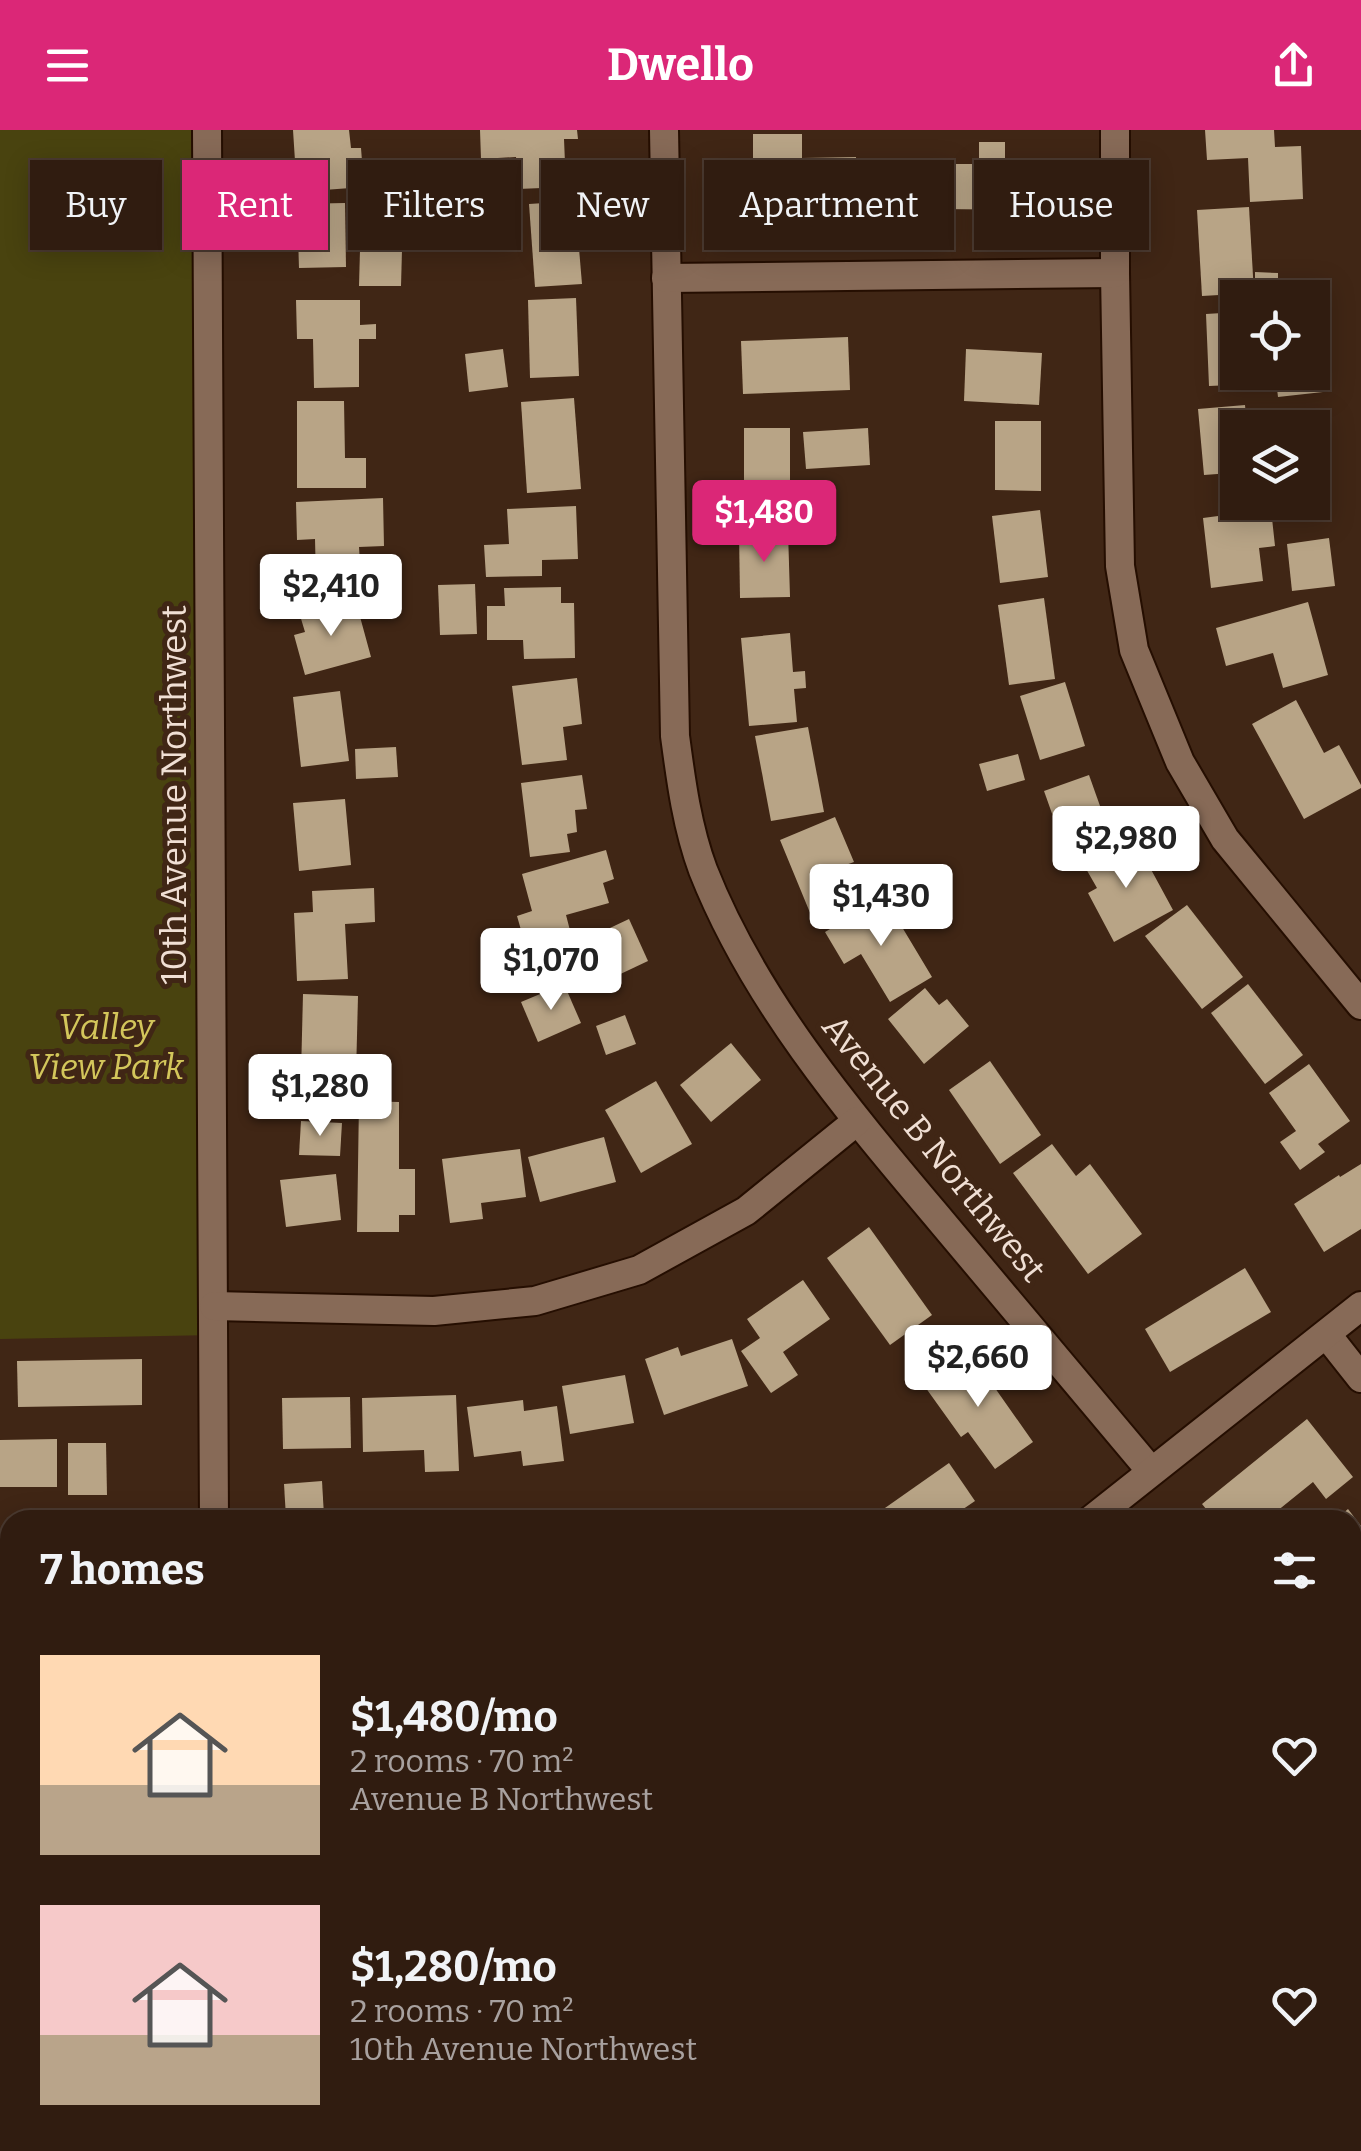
<!DOCTYPE html>
<meta charset="utf-8">
<style>
body{margin:0;font-family:Bitter,serif;background:#3c291e;color:#f1f3f6;height:100vh;display:flex;flex-direction:column;font-size:38px;white-space:nowrap}
*{box-sizing:border-box;margin:0}
p{font-size:32px;color:#a8a19f}
.icon{flex:none;width:55px;height:55px;fill:none;stroke:currentColor;stroke-width:2;stroke-linecap:round;stroke-linejoin:round}
.map{position:relative;flex:1;overflow:hidden}
.panel{position:absolute;left:0px;top:1380px;width:1362px;height:642px;display:flex;flex-direction:column;background:#301c10;border-radius:30px 30px 0 0;box-shadow:0 5px 25px #0003,0 0 0 2px #4b3a30}
.panel>*{flex:none}
.banner{position:absolute;left:30px;top:30px;width:1302px;height:90px;display:flex;gap:20px}
.tools{position:absolute;left:1220px;top:150px;display:grid;gap:20px}
.tools a{display:grid;place-items:center;width:110px;height:110px;border-radius:0px;background:#301c10;box-shadow:0 5px 25px #0003,0 0 0 2px #4b3a30;font-size:50px}
.price{position:absolute;translate:-50% -85px;padding:0 22px;border-radius:10px;background:#fff;color:#222;font-size:32px;line-height:65px;filter:drop-shadow(0 2px 5px #0008)}
.price::after{content:'';position:absolute;left:50%;top:60px;width:30px;height:22px;margin-left:-15px;background:inherit;clip-path:polygon(0 0,100% 0,50% 100%)}
.price.on{background:#db2777;color:#fff}
ul{padding:0;list-style:none}
li{display:flex;align-items:center;gap:30px;height:250px;padding:0 40px}
li span{display:grid;place-items:center;flex:none;width:280px;height:200px;border-radius:0px;color:#555}
li>.icon{margin-inline-start:auto}
span .icon{width:120px;height:120px;fill:#fffc;stroke-width:1}
li b{font-size:42px}
h2{display:flex;justify-content:space-between;align-items:center;height:120px;padding:0 40px;font-size:42px}
.pill{padding:0 35px;border-radius:0px;background:#301c10;box-shadow:0 5px 25px #0003,0 0 0 2px #4b3a30;font-size:35px;line-height:90px}
.pill.on{background:#db2777;color:#fff}
header{display:flex;justify-content:space-between;align-items:center;height:130px;padding:0 40px;background:#db2777;color:#fff;font-size:45px;font-weight:700}
.map>svg:first-child{display:block}
.built{fill:#4c2c17}
.green{fill:#49430f}
.building{fill:#b8a486}
.lines{fill:none;stroke-linecap:round;stroke-linejoin:round}
.minor-casing{stroke:#250e01;stroke-width:32}
.minor{stroke:#876a57;stroke-width:28}
.labels{text-anchor:middle;stroke-width:10;stroke-linejoin:round;paint-order:stroke}
.street-label{font-size:35px;fill:#f0dfd4;stroke:#402615}
.park-label{font-size:35px;font-style:italic;fill:#d3c65b;stroke:#402615}
</style>
<header><svg class="icon" aria-label="menu" viewBox="0 0 24 24"><path d="M4 6h16M4 12h16M4 18h16"/></svg>Dwello<svg class="icon" aria-label="share" viewBox="0 0 24 24"><path d="M12 15V3M7 8l5-5 5 5M5 13v7h14v-7"/></svg></header>
<div class="map">
<svg width="1361" height="2021" viewBox="0 0 1361 2021">
<rect width="100%" height="100%" fill="#402615"/>
<!-- built -->
<polygon class="built" points="814,2012 818,2021 215,2021 214,2013"/>
<!-- green -->
<polygon class="green" points="0,0 208,0 215,1205 0,1209"/>
<!-- building -->
<g class="building">
<polygon points="293,0 349,0 351,18 361,18 364,57 297,62"/>
<polygon points="480,0 577,0 578,9 564,9 566,57 518,59 516,27 481,29"/>
<polygon points="1205,0 1274,0 1275,17 1301,16 1303,69 1250,72 1248,28 1207,30"/>
<polygon points="753,4 802,4 802,28 856,27 857,76 753,77"/>
<polygon points="979,12 1005,12 1005,32 1040,32 1039,80 937,79 937,34 979,34"/>
<polygon points="575,71 582,154 535,157 529,74"/>
<polygon points="345,73 346,137 299,138 297,74"/>
<polygon points="1249,77 1254,163 1202,166 1197,80"/>
<polygon points="360,120 402,120 401,156 359,156"/>
<polygon points="1255,142 1278,143 1278,161 1255,160"/>
<polygon points="576,168 579,246 530,248 528,170"/>
<polygon points="296,170 360,170 360,195 376,194 376,209 359,209 359,257 314,258 313,209 297,209"/>
<polygon points="1238,182 1238,242 1254,242 1255,254 1209,256 1206,184"/>
<polygon points="848,207 850,260 743,264 741,211"/>
<polygon points="503,219 508,257 469,262 465,224"/>
<polygon points="966,219 1042,223 1039,275 964,271"/>
<polygon points="1328,227 1332,261 1278,267 1275,242 1312,242 1312,229"/>
<polygon points="574,268 581,359 527,363 521,272"/>
<polygon points="297,271 344,271 345,328 366,328 366,358 297,358"/>
<polygon points="1245,275 1247,298 1238,298 1238,367 1233,367 1231,343 1204,345 1198,279"/>
<polygon points="995,291 1041,291 1041,361 995,360"/>
<rect x="744" y="298" width="46" height="68"/>
<polygon points="868,298 870,335 806,339 803,302"/>
<polygon points="383,368 384,416 359,417 361,449 316,451 315,409 297,410 296,372"/>
<polygon points="576,376 578,429 542,430 542,446 486,447 484,415 509,414 507,379"/>
<polygon points="1271,379 1275,416 1259,418 1263,451 1211,458 1203,388"/>
<polygon points="1040,380 1048,447 1000,453 992,386"/>
<polygon points="788,401 790,467 740,468 739,402"/>
<polygon points="1329,408 1335,456 1292,461 1287,414"/>
<polygon points="475,454 477,504 440,505 438,455"/>
<polygon points="561,457 561,473 574,473 575,528 524,529 523,510 487,510 487,476 505,476 504,458"/>
<polygon points="1044,468 1055,549 1009,555 998,475"/>
<polygon points="342,471 346,487 359,483 371,527 305,545 294,505 305,502 299,482"/>
<polygon points="1308,472 1328,545 1283,558 1273,523 1226,536 1216,498"/>
<polygon points="790,503 793,542 805,541 806,558 794,559 797,592 749,596 741,508"/>
<polygon points="577,548 582,594 563,597 567,630 522,635 512,556"/>
<polygon points="1065,552 1085,616 1040,630 1020,566"/>
<polygon points="340,561 349,631 301,637 293,567"/>
<polygon points="1296,570 1324,623 1339,615 1361,655 1361,658 1304,689 1252,594"/>
<polygon points="808,597 824,682 771,691 755,606"/>
<polygon points="396,617 398,647 356,649 355,619"/>
<polygon points="1018,624 1025,650 987,661 979,634"/>
<polygon points="582,645 587,679 575,680 577,702 567,704 570,722 530,727 521,653"/>
<polygon points="1089,645 1105,690 1060,706 1044,661"/>
<polygon points="345,669 351,735 299,741 293,673"/>
<polygon points="835,687 854,732 843,736 858,771 813,790 780,710"/>
<polygon points="1135,710 1173,780 1114,812 1088,763 1097,758 1085,737"/>
<polygon points="606,720 614,749 603,753 609,773 566,785 572,808 527,821 517,786 532,781 522,744"/>
<polygon points="374,758 375,792 345,794 348,849 297,851 294,783 313,782 312,761"/>
<polygon points="884,767 932,847 890,872 861,824 844,834 825,802"/>
<polygon points="1187,775 1243,847 1202,879 1145,806"/>
<polygon points="629,789 648,831 595,856 576,814"/>
<polygon points="564,854 581,893 538,912 521,872"/>
<polygon points="1248,854 1303,925 1265,954 1211,883"/>
<polygon points="925,858 939,875 947,869 969,896 924,934 888,889"/>
<polygon points="303,864 358,866 356,945 301,944"/>
<polygon points="625,885 636,914 606,925 596,896"/>
<polygon points="731,913 761,950 711,992 680,955"/>
<polygon points="990,931 1041,1005 1000,1034 949,960"/>
<polygon points="1309,934 1350,991 1318,1014 1325,1022 1300,1040 1280,1012 1296,1001 1269,963"/>
<polygon points="656,951 692,1014 641,1043 605,980"/>
<polygon points="359,971 399,972 399,1039 415,1039 415,1085 399,1085 399,1102 357,1102"/>
<polygon points="301,991 342,993 340,1026 299,1025"/>
<polygon points="604,1007 616,1052 540,1072 528,1027"/>
<polygon points="1052,1014 1076,1046 1090,1034 1142,1104 1088,1144 1013,1043"/>
<polygon points="520,1019 526,1067 481,1073 483,1089 450,1093 442,1029"/>
<polygon points="1361,1034 1361,1099 1324,1122 1294,1074 1339,1045 1340,1047"/>
<polygon points="336,1044 341,1090 286,1097 280,1050"/>
<polygon points="869,1097 932,1185 890,1215 827,1128"/>
<polygon points="1245,1138 1271,1182 1170,1242 1145,1199"/>
<polygon points="803,1150 830,1189 783,1222 798,1245 771,1263 741,1221 760,1208 747,1189"/>
<polygon points="732,1209 748,1256 664,1285 645,1229 678,1217 681,1226"/>
<polygon points="969,1221 1033,1312 995,1339 968,1302 961,1307 923,1254"/>
<polygon points="142,1229 142,1275 18,1277 17,1231"/>
<polygon points="625,1245 634,1293 570,1304 562,1256"/>
<polygon points="456,1265 459,1341 425,1342 424,1320 363,1322 362,1268"/>
<polygon points="350,1267 351,1318 283,1319 282,1268"/>
<polygon points="523,1270 524,1281 557,1276 564,1331 523,1336 521,1321 474,1327 467,1277"/>
<polygon points="1307,1289 1353,1347 1326,1369 1313,1352 1266,1390 1215,1390 1202,1374"/>
<polygon points="57,1309 57,1357 0,1357 0,1310"/>
<polygon points="68,1313 106,1313 107,1365 68,1365"/>
<polygon points="949,1333 975,1371 947,1390 878,1390 875,1385"/>
<polygon points="322,1351 324,1386 286,1388 284,1354"/>
<polygon points="1348,1379 1361,1396 1361,1453 1352,1460 1352,1390 1335,1390"/>
<polygon points="140,1381 141,1390 72,1390 72,1382"/>
<polygon points="1352,1759 1361,1768 1361,1840 1352,1830"/>
<polygon points="0,1772 10,1774 10,1822 0,1820"/>
<rect x="76" y="2012" width="71" height="9"/>
<polygon points="930,2012 985,2012 972,2021 936,2021"/>
<polygon points="1208,2012 1266,2012 1273,2021 1214,2021"/>
</g>
<g class="lines">
<!-- minor casing -->
<g class="minor-casing">
<g id="minor">
<polyline points="207,0 214,1390"/>
<path d="M664,0L675,606C681,651 687,697 703,740C755,872 850,983 941,1091C1011,1174 1081,1257 1151,1341"/>
<polyline points="1115,0 1115,143 1120,436 1134,520 1180,632 1225,709 1361,875"/>
<polyline points="666,148 1115,143"/>
<polyline points="214,1176 434,1181 535,1171 639,1140 746,1081 857,991"/>
<polyline points="1327,1205 1361,1248"/>
<polyline points="1091,1390 1361,1176"/>
<polyline points="1352,1965 1361,1976"/>
<polyline points="214,2012 214,2021"/>
<polyline points="814,2012 818,2021"/>
</g>
</g>
<!-- minor -->
<use href="#minor" class="minor"/>
</g>
<g class="labels">
<!-- street labels -->
<g class="street-label">
<text transform="translate(174 665) rotate(-90)" y="12">10th Avenue Northwest</text>
<text transform="translate(934 1018) rotate(51)" y="12">Avenue B Northwest</text>
</g>
<!-- park labels -->
<g class="park-label">
<text x="106" y="909">Valley<tspan x="106" dy="40">View Park</tspan></text>
</g>
</g>
</svg>
<div class="tools">
<a><svg class="icon" aria-label="locate" viewBox="0 0 24 24"><circle cx="12" cy="12" r="6"/><path d="M12 2v4M12 18v4M2 12h4M18 12h4"/></svg></a>
<a><svg class="icon" aria-label="layers" viewBox="0 0 24 24"><path d="M12 4l9 5-9 5-9-5zM3 14l9 5 9-5"/></svg></a>
</div>
<b class="price on" style="left:764px;top:435px">$1,480</b>
<b class="price" style="left:331px;top:509px">$2,410</b>
<b class="price" style="left:1126px;top:761px">$2,980</b>
<b class="price" style="left:881px;top:819px">$1,430</b>
<b class="price" style="left:551px;top:883px">$1,070</b>
<b class="price" style="left:320px;top:1009px">$1,280</b>
<b class="price" style="left:978px;top:1280px">$2,660</b>
<div class="banner">
<a class="pill">Buy</a>
<a class="pill on">Rent</a>
<a class="pill">Filters</a>
<a class="pill">New</a>
<a class="pill">Apartment</a>
<a class="pill">House</a>
</div>
<section class="panel">
<h2>7 homes<svg class="icon" aria-label="filters" viewBox="0 0 24 24"><path d="M4 7h16M4 17h16"/><circle cx="9" cy="7" r="2"/><circle cx="15" cy="17" r="2"/></svg></h2>
<ul>
<li><span style="background:linear-gradient(#ffd9b3 65%,#b9a48a 0)"><svg class="icon" aria-label="home" viewBox="0 0 24 24"><path d="M3 11l9-7 9 7M6 9v11h12V9"/></svg></span><div><b>$1,480/mo</b><p>2 rooms · 70 m²</p><p>Avenue B Northwest</p></div><svg class="icon" aria-label="heart" viewBox="0 0 24 24"><path d="M12 20l-8-8c-3-5 5-10 8-4 3-6 11-1 8 4z"/></svg></li>
<li><span style="background:linear-gradient(#f6c9c9 65%,#b9a48a 0)"><svg class="icon" aria-label="home" viewBox="0 0 24 24"><path d="M3 11l9-7 9 7M6 9v11h12V9"/></svg></span><div><b>$1,280/mo</b><p>2 rooms · 70 m²</p><p>10th Avenue Northwest</p></div><svg class="icon" aria-label="heart" viewBox="0 0 24 24"><path d="M12 20l-8-8c-3-5 5-10 8-4 3-6 11-1 8 4z"/></svg></li>
</ul>
</section>
</div>
